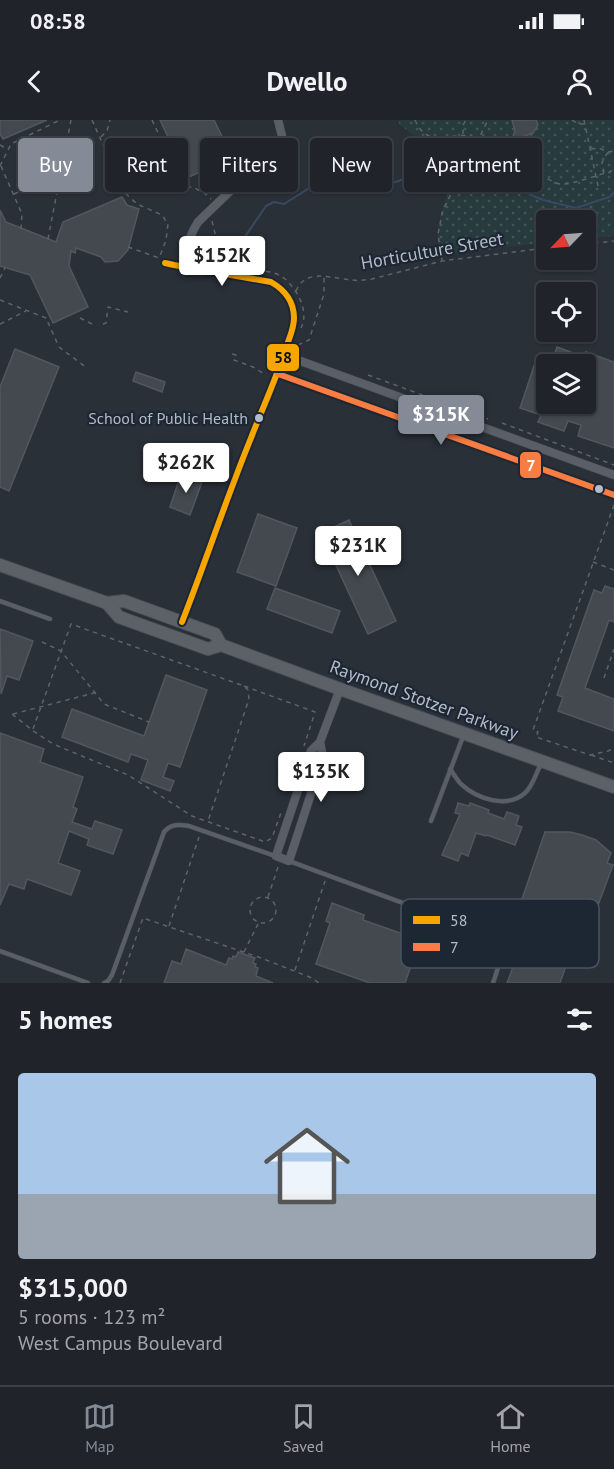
<!DOCTYPE html>
<meta charset="utf-8">
<style>
body{margin:0;font-family:"PT Sans",sans-serif;background:#2d3036;color:#f1f3f6;height:100vh;display:flex;flex-direction:column;font-size:22px;white-space:nowrap}
*{box-sizing:border-box;margin:0}
p{font-size:20px;color:#a2a4a8}
.icon{flex:none;width:33px;height:33px;fill:none;stroke:currentColor;stroke-width:2;stroke-linecap:round;stroke-linejoin:round}
.map{position:relative;height:863px;overflow:hidden}
.details{display:flex;flex-direction:column;background:#20242a;flex:1}
.details>*{flex:none}
.top-card{position:absolute;left:18px;top:18px;width:579px;height:54px;display:flex;gap:12px}
.needle{width:39px;rotate:245deg}
.buttons{position:absolute;left:536px;top:90px;display:grid;gap:12px}
.buttons a{display:grid;place-items:center;width:60px;height:60px;border-radius:6px;background:#20242a;box-shadow:0 2px 4px #0004,0 0 0 2px #3d4147;font-size:30px}
.price{position:absolute;translate:-50% -51px;padding:0 14px;border-radius:6px;background:#fff;color:#222;font-size:20px;line-height:39px;filter:drop-shadow(0 2px 3px #0008)}
.price::after{content:'';position:absolute;left:50%;top:36px;width:18px;height:14px;margin-left:-9px;background:inherit;clip-path:polygon(0 0,100% 0,50% 100%)}
.price.active{background:#848b96;color:#fff}
ul{padding:0;list-style:none}
li{display:grid;align-content:center;gap:12px;height:318px;padding:0 18px}
li span{display:grid;place-items:center;height:186px;border-radius:6px;color:#555}
li>.icon{margin-inline-start:auto}
span .icon{width:108px;height:108px;fill:#fffc;stroke-width:1}
li b{font-size:26px}
h2{display:flex;justify-content:space-between;align-items:center;height:72px;padding:0 18px;font-size:26px}
.tag{padding:0 21px;border-radius:6px;background:#20242a;box-shadow:0 2px 4px #0004,0 0 0 2px #3d4147;font-size:21px;line-height:54px}
.tag.active{background:#848b96;color:#fff}
.status{display:flex;justify-content:space-between;align-items:center;height:42px;padding:0 30px;background:#20242a;direction:ltr}
.status svg{height:16px;fill:currentColor}
header{display:flex;justify-content:space-between;align-items:center;height:78px;padding:0 18px;background:#20242a;font-size:27px;font-weight:700}
.tabs{display:flex;justify-content:space-around;align-items:center;height:84px;border-top:2px solid #3d4147;background:#20242a;font-size:16px;color:#a2a4a8}
.tabs a{display:grid;justify-items:center;gap:3px}
.tabs .active{color:#848b96}
.map>svg:first-child{display:block}
.park{fill:url(#park-dots)}
.lines{fill:none;stroke-linecap:round;stroke-linejoin:round}
.stream{stroke:#384963;stroke-width:2}
.building{fill:#444950;stroke:#52575f;stroke-width:1.5}
.service-casing{stroke:#484c53;stroke-width:5}
.minor-casing{stroke:#484c53;stroke-width:9}
.primary-casing{stroke:#484c55;stroke-width:14}
.path{stroke:#5d636a;stroke-width:1.5;stroke-dasharray:4.5 4.5;stroke-linecap:butt}
.service{stroke:#5a5e66;stroke-width:4}
.minor{stroke:#5a5e66;stroke-width:8}
.primary{stroke:#5c6168;stroke-width:12}
.bus-1-casing{stroke:#1d2633;stroke-width:10}
.bus-2-casing{stroke:#1d2633;stroke-width:10}
.bus-1{stroke:#f7a600;stroke-width:6}
.bus-2{stroke:#f77d43;stroke-width:6}
.bus-dot{fill:#b4bcc9;stroke:#1d2633;stroke-width:2}
.labels{text-anchor:middle;stroke-width:4.5;stroke-linejoin:round;paint-order:stroke}
.bus-label{font-size:16px;fill:#b4bcc9;stroke:#1d2633;text-anchor:end}
.street-label{font-size:18px;fill:#b4bcc9;stroke:#1d2633}
.key{fill:#1d2633;stroke:#4a5360;stroke-width:1.5}
.key-label{font-size:16px;fill:#b4bcc9}
.line-badge{stroke:#1d2633;stroke-width:2}
.badge-label{font-size:16px;text-anchor:middle;font-weight:bold;fill:#fff}
.pale-badge-label{font-size:16px;text-anchor:middle;font-weight:bold;fill:#111}
</style>
<div class="status"><b>08:58</b><svg viewBox="0 0 49 12"><path d="M0 12V9h3v3zM5 12V6h3v6zM10 12V3h3v9zM15 12V0h3v12zM26 1h20v11H26zM47 4h2v5h-2z"/></svg></div>
<header><svg class="icon" aria-label="back" viewBox="0 0 24 24"><path d="M15 5l-7 7 7 7"/></svg>Dwello<svg class="icon" aria-label="person" viewBox="0 0 24 24"><circle cx="12" cy="8" r="4"/><path d="M4 21q1-7 8-7t8 7"/></svg></header>
<div class="map">
<svg width="614" height="863" viewBox="0 0 614 863">
<defs>
<pattern id="park-dots" width="8" height="8" patternUnits="userSpaceOnUse" patternTransform="scale(1.5)"><rect width="8" height="8" fill="#273a3e"/><path d="M2 2h.1M6 6h.1" fill="none" stroke="#445559" stroke-width="1.8" stroke-linecap="round"/></pattern>
</defs>
<rect width="100%" height="100%" fill="#2a3038"/>
<!-- park -->
<path class="park" d="M398,0H614V116L585,118V100H546V122L439,136C436,108 439,97 449,71L435,58L430,36L424,22L400,5Z"/>
<g class="lines">
<!-- stream -->
<polyline class="stream" points="240,124 266,86 274,82 284,84 314,65 321,65 348,73 389,64 423,53 434,44 468,43 497,60 508,59 529,74 543,80 576,88 609,77 614,73"/>
</g>
<!-- building -->
<g class="building">
<polygon points="0,0 47,0 3,19 0,14"/>
<polygon points="160,0 214,0 232,37 187,58"/>
<polygon points="512,0 536,0 538,5 533,13 524,16 514,38 506,34 515,11"/>
<polygon points="122,77 127,85 139,89 128,130 118,141 105,142 101,137 76,128 75,133 71,131 69,146 88,187 53,203 30,155 0,146 0,90 6,102 56,122 63,102"/>
<polygon points="557,227 584,237 586,232 614,242 614,328 578,316 581,305 568,301 564,311 538,302 541,295 520,288 535,243 546,247 546,284 585,284 585,244 551,244"/>
<polygon points="15,229 59,247 9,371 0,367 0,267"/>
<polygon points="136,252 165,262 162,272 133,261"/>
<polygon points="181,354 202,362 190,395 170,387"/>
<polygon points="258,394 297,408 276,466 237,452"/>
<polygon points="349,400 396,501 368,514 321,413"/>
<polygon points="605,466 614,469 614,502 609,500 585,568 614,579 614,611 558,591 563,577 557,575 594,470 602,473"/>
<polygon points="275,468 340,491 332,513 267,489"/>
<polygon points="0,509 33,521 19,560 7,556 1,574"/>
<polygon points="166,555 207,570 180,647 168,643 163,657 174,661 170,671 141,660 148,640 131,634 128,642 62,617 72,589 144,616"/>
<polygon points="0,613 44,629 40,642 83,657 73,687 77,689 72,702 92,709 95,701 122,710 113,734 87,725 89,719 69,711 58,743 80,751 71,775 27,759 24,769 9,764 0,785"/>
<polygon points="458,683 469,686 470,683 489,690 488,693 504,699 507,692 519,696 516,705 522,707 515,725 487,715 486,716 476,713 468,736 461,733 458,741 442,735 460,694 455,693"/>
<polygon points="545,712 570,712 582,715 596,720 611,733 607,743 613,745 585,820 576,817 560,863 507,863 524,817 512,812 519,792 513,790 517,781 521,782"/>
<polygon points="332,783 364,795 363,800 420,820 405,863 370,863 316,844 330,803 326,801"/>
<polygon points="186,829 226,845 229,838 232,839 233,836 236,837 238,832 255,838 253,843 256,844 255,847 258,848 256,856 273,863 164,863 172,841 181,844"/>
</g>
<g class="lines">
<!-- service casing -->
<g class="service-casing">
<g id="service">
<polyline points="0,481 50,499"/>
<path d="M450,649C454,654 457,660 461,664C477,679 507,689 525,673C533,666 536,653 541,644"/>
<polyline points="431,701 464,614"/>
<path d="M289,741L487,814C506,830 500,843 493,863"/>
<polyline points="0,831 88,863"/>
<path d="M104,863L108,861L112,855L164,712C171,704 178,704 189,706L275,736"/>
</g>
</g>
<!-- minor casing -->
<g class="minor-casing">
<g id="minor">
<path d="M165,143L174,145L271,162C285,170 294,181 294,198C294,208 290,216 287,225C277,257 263,287 251,318C226,379 206,441 182,502"/>
<path d="M185,146C187,128 188,118 198,102L278,25L282,16L278,0"/>
<polyline points="284,235 614,355"/>
<polyline points="278,254 614,375"/>
<polyline points="320,622 323,637 289,741 276,736 311,631 320,622 340,569"/>
</g>
</g>
<!-- primary casing -->
<g class="primary-casing">
<g id="primary">
<polyline points="0,445 107,483 124,481 215,514 221,525"/>
<polyline points="107,483 119,497 130,501 208,529 221,525 340,569 614,667"/>
</g>
</g>
<!-- path -->
<g class="path">
<polyline points="92,0 124,72 137,84 162,95 168,104 166,120 160,136"/>
<polyline points="152,0 160,17 165,35 164,46 169,56 179,65 195,68 207,75 211,79"/>
<path d="M415,0C429,33 456,8 476,18C484,23 489,31 497,36C508,42 521,43 532,48C542,53 549,62 560,64C573,65 596,55 610,52L614,48"/>
<polyline points="572,0 578,4 585,4"/>
<polyline points="584,0 598,66"/>
<polyline points="463,14 463,5 466,0"/>
<polyline points="101,17 107,11 110,0"/>
<polyline points="0,25 7,29"/>
<polyline points="591,29 599,28 608,32 614,31"/>
<polyline points="0,46 11,24 60,0"/>
<polyline points="1,46 22,94 21,109"/>
<polyline points="604,53 602,42 608,32"/>
<polyline points="14,74 59,54"/>
<polyline points="212,101 223,146"/>
<polyline points="48,119 71,0"/>
<polyline points="585,124 614,121"/>
<polyline points="128,127 159,138"/>
<polyline points="442,140 438,114 443,90 488,0"/>
<path d="M257,150C264,151 275,152 281,156C296,166 310,191 301,208"/>
<polyline points="0,158 5,148"/>
<path d="M296,171C306,147 333,159 352,160C359,161 365,160 372,159L442,141L546,128"/>
<polyline points="0,180 46,198 59,227 87,248"/>
<polyline points="80,198 92,204"/>
<polyline points="0,204 26,191"/>
<polyline points="103,204 106,203 108,187 128,192"/>
<polyline points="298,225 309,220 324,174 324,157"/>
<polyline points="232,234 236,235 234,240 253,247 266,255"/>
<polyline points="368,255 488,299"/>
<polyline points="502,303 614,345"/>
<polyline points="614,385 533,610 538,612 536,617 590,635 608,631 614,628"/>
<polyline points="593,442 614,450"/>
<polyline points="42,522 61,531 104,584 149,602"/>
<polyline points="604,558 614,529"/>
<polyline points="244,566 315,592 304,626"/>
<polyline points="12,594 32,610 53,624 128,655 192,696 265,722 272,718 282,690"/>
<polyline points="13,594 98,572"/>
<polyline points="33,609 71,504 244,566 248,570 249,579 208,701"/>
<polyline points="591,635 614,643"/>
<circle cx="263" cy="790" r="13"/>
<polyline points="268,777 278,747"/>
<polyline points="169,806 199,717"/>
<polyline points="244,832 258,804"/>
<polyline points="295,850 325,761"/>
<polyline points="120,863 143,798 261,838 312,858 319,863"/>
</g>
<!-- service -->
<use href="#service" class="service"/>
<!-- minor -->
<use href="#minor" class="minor"/>
<!-- primary -->
<use href="#primary" class="primary"/>
<!-- bus-1 casing -->
<g class="bus-1-casing">
<path id="bus-1" d="M165,143L174,145L271,162C285,170 294,181 294,198C294,208 290,216 287,225C277,257 263,287 251,318C226,379 206,441 182,502"/>
</g>
<!-- bus-2 casing -->
<g class="bus-2-casing">
<polyline id="bus-2" points="278,254 614,375"/>
</g>
<!-- bus-1 -->
<use href="#bus-1" class="bus-1"/>
<!-- bus-2 -->
<use href="#bus-2" class="bus-2"/>
</g>
<!-- markers -->
<g class="bus-dot">
<circle cx="259" cy="298" r="5"/>
<circle cx="599" cy="369" r="5"/>
</g>
<g class="labels">
<!-- bus labels -->
<g class="bus-label">
<text x="248" y="304">School of Public Health</text>
</g>
<!-- street labels -->
<g class="street-label">
<text transform="translate(432 131) rotate(-10)" y="6">Horticulture Street</text>
<text transform="translate(424 580) rotate(20)" y="6">Raymond Stotzer Parkway</text>
</g>
</g>
<!-- legend -->
<rect x="401" y="779" width="198" height="69" rx="9" class="key"/>
<rect x="413" y="796" width="27" height="8" fill="#f7a600"/>
<rect x="413" y="823" width="27" height="8" fill="#f77d43"/>
<g class="key-label">
<text x="450" y="806">58</text>
<text x="450" y="833">7</text>
</g>
<g class="line-badge">
<rect x="266" y="223" width="34" height="29" rx="6" fill="#f7a600"/>
<rect x="519" y="331" width="23" height="28" rx="6" fill="#f77d43"/>
</g>
<g class="badge-label">
<text x="531" y="351">7</text>
</g>
<g class="pale-badge-label">
<text x="283" y="243">58</text>
</g>
</svg>
<div class="buttons">
<a><svg class="needle" viewBox="-14 -14 28 28"><path d="M0-13l5 13h-10z" fill="#e53935"/><path d="M0 13l5-13h-10z" fill="#a2a4a8"/></svg></a>
<a><svg class="icon" aria-label="locate" viewBox="0 0 24 24"><circle cx="12" cy="12" r="6"/><path d="M12 2v4M12 18v4M2 12h4M18 12h4"/></svg></a>
<a><svg class="icon" aria-label="layers" viewBox="0 0 24 24"><path d="M12 4l9 5-9 5-9-5zM3 14l9 5 9-5"/></svg></a>
</div>
<b class="price" style="left:222px;top:167px">$152K</b>
<b class="price active" style="left:441px;top:326px">$315K</b>
<b class="price" style="left:186px;top:374px">$262K</b>
<b class="price" style="left:358px;top:457px">$231K</b>
<b class="price" style="left:321px;top:683px">$135K</b>
<div class="top-card">
<a class="tag active">Buy</a>
<a class="tag">Rent</a>
<a class="tag">Filters</a>
<a class="tag">New</a>
<a class="tag">Apartment</a>
</div>
</div>
<section class="details">
<h2>5 homes<svg class="icon" aria-label="filters" viewBox="0 0 24 24"><path d="M4 7h16M4 17h16"/><circle cx="9" cy="7" r="2"/><circle cx="15" cy="17" r="2"/></svg></h2>
<ul>
<li><span style="background:linear-gradient(#a9c7e8 65%,#9aa5b1 0)"><svg class="icon" aria-label="home" viewBox="0 0 24 24"><path d="M3 11l9-7 9 7M6 9v11h12V9"/></svg></span><div><b>$315,000</b><p>5 rooms · 123 m²</p><p>West Campus Boulevard</p></div></li>
</ul>
</section>
<nav class="tabs">
<a class="active"><svg class="icon" aria-label="map" viewBox="0 0 24 24"><path d="M3 6l6-2 6 2 6-2v14l-6 2-6-2-6 2zM9 4v14M15 6v14"/></svg>Map</a>
<a><svg class="icon" aria-label="saved" viewBox="0 0 24 24"><path d="M7 4h10v16l-5-4-5 4z"/></svg>Saved</a>
<a><svg class="icon" aria-label="home" viewBox="0 0 24 24"><path d="M3 11l9-7 9 7M6 9v11h12V9"/></svg>Home</a>
</nav>
